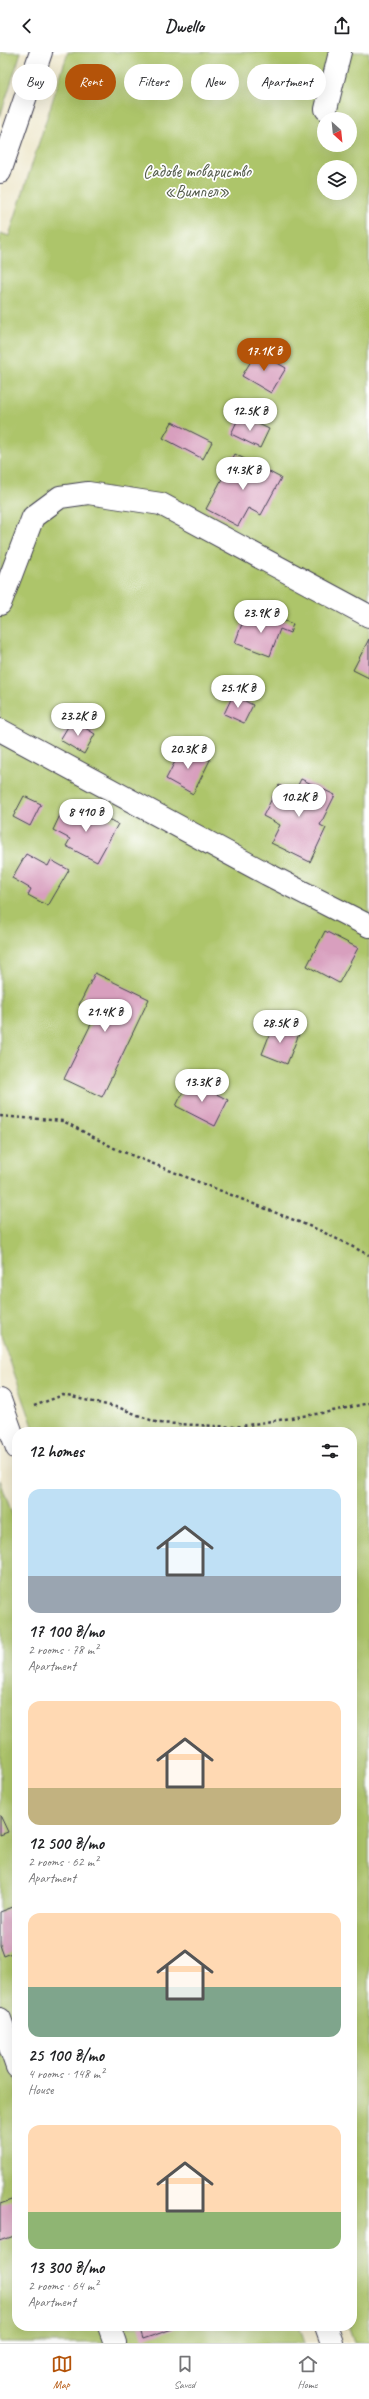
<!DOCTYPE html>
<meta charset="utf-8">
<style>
body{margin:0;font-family:Caveat,sans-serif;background:#f2f2f2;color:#202124;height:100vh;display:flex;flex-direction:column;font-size:15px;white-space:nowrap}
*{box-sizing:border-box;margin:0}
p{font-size:13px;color:#757577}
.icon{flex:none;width:22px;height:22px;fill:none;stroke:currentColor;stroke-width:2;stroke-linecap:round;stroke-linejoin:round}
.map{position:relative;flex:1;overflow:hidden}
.sheet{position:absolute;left:12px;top:1375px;width:345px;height:904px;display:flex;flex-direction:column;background:#fff;border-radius:16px;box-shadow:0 4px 16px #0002}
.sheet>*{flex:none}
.hud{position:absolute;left:12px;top:12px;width:345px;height:36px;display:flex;gap:8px}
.needle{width:26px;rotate:153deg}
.buttons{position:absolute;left:317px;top:60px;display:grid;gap:8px}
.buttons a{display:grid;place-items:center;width:40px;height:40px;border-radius:50%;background:#fff;box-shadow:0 4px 16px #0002;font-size:20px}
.price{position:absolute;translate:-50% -34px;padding:0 9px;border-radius:14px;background:#fff;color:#222;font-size:13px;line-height:26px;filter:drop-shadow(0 1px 2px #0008)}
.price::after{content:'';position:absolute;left:50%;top:24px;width:12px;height:9px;margin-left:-6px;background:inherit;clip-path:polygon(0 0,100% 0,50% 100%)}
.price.active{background:#b45309;color:#fff}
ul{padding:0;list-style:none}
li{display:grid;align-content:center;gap:8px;height:212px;padding:0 16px}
li span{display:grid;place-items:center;height:124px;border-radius:12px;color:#555}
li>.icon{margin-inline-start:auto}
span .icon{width:72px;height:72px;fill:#fffc;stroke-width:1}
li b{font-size:17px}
h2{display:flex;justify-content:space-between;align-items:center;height:48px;padding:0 16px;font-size:17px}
.pill{padding:0 14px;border-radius:18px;background:#fff;box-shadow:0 4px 16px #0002;font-size:14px;line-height:36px}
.pill.active{background:#b45309;color:#fff}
header{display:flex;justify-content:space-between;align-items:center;height:52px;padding:0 16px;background:#fff;font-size:18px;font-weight:800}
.tabs{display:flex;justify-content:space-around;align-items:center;height:56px;border-top:1px solid #e0e0e0;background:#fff;font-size:11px;color:#757577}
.tabs a{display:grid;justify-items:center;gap:2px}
.tabs .active{color:#b45309}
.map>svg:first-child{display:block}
.green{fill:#adc56a;stroke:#687452;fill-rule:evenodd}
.building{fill:#d89fbe}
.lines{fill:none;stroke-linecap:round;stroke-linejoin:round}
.minor-casing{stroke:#403f50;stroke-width:24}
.path{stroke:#403f50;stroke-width:2.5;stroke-dasharray:3 3;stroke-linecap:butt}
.minor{stroke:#fff;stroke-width:22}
.labels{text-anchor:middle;stroke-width:3.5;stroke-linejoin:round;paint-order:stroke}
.park-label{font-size:17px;fill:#535b4b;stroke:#fff}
</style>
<header><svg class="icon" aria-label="back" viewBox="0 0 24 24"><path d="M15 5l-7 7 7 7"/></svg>Dwello<svg class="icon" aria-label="share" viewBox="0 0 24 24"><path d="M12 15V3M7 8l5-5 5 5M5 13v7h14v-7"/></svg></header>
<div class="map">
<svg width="369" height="2291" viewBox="0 0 369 2291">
<rect width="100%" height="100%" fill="#fff"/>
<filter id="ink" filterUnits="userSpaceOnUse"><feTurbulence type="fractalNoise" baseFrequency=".025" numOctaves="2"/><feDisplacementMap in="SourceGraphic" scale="8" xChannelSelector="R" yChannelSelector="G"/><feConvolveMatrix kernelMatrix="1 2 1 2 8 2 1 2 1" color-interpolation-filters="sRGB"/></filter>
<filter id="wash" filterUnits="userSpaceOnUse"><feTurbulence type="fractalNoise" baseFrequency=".012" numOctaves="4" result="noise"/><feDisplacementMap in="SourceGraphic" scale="16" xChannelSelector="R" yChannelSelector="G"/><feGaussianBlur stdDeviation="0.9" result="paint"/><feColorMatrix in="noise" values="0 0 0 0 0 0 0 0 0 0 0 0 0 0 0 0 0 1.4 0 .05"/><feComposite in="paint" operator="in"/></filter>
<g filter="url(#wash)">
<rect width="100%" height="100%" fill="#ede6c9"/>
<!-- green -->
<g class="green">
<polygon points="0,0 21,0 0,65"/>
<path d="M68,0H369V2291H354L348,2274H352V1380H35L0,1281V181L9,184ZM324,67H350V93H324ZM324,115H350V141H324Z"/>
<polygon points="0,1428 17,1476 17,2274 299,2274 305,2291 0,2291"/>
</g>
<g id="blocks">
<!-- building -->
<g class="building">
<polygon points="257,299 286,316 271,341 242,324"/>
<polygon points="240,363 269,377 260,396 231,382"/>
<polygon points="172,370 212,390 203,407 163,386"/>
<polygon points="235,402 281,426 261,463 248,456 238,474 206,457"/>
<polygon points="246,561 275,572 277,566 293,572 290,581 280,577 270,604 235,591"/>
<polygon points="369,587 369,626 353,618"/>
<polygon points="233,643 253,653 244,671 224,662"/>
<polygon points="72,668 95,682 84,702 60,688"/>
<polygon points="183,694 210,708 193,742 166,727"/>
<polygon points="301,727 335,743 320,773 326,776 310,810 271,791 280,773 263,764 279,733 294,741"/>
<polygon points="24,744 41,752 30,774 13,765"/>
<polygon points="86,756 118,772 97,810 66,794 70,787 53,778 62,759 80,769"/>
<polygon points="26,802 48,814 51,808 69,818 48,854 28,843 31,837 12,826"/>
<polygon points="325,879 358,896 339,931 307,914"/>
<polygon points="95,921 149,947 102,1045 64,1027 96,962 79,953"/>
<polygon points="274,971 299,982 287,1012 262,1002"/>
<polygon points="189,1028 228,1048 215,1074 176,1054"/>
<polygon points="0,1763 8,1780 0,1783"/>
<polygon points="13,1855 17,1865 17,1899 4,1904 0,1893 0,1860"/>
<polygon points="17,2146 17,2183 0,2189 0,2152"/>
<polygon points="139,2274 181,2274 143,2287"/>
</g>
</g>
</g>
<g filter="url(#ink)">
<use href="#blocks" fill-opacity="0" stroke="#403f50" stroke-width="1"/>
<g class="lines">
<!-- minor casing -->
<g class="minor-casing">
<g id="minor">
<polyline points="326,57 340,0"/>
<polyline points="0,120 41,0"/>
<polyline points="0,552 33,465 60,445 88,441 161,452 369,564"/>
<polyline points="0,678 267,822 369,874"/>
<polyline points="0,1348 17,1396"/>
<polyline points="0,1967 17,2015"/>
<polyline points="109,2274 115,2291"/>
<polyline points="326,2274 332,2291"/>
</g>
</g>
<!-- path -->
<g class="path">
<polyline points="0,1064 63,1069 116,1097 319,1178 369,1203"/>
<polyline points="34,1354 63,1343 120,1356 158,1371 235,1375 328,1360 369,1351"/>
</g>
<!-- minor -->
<use href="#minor" class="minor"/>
</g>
</g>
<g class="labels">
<!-- park labels -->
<g class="park-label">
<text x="197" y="125">Садове товариство<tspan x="197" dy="20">«Вимпел»</tspan></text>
</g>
</g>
</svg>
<div class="buttons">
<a><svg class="needle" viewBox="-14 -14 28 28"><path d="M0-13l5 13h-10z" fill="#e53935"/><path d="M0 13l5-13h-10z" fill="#757577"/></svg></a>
<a><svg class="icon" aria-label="layers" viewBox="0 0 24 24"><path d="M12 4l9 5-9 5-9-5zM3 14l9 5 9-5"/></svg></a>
</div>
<b class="price active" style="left:264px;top:320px">17.1K ₴</b>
<b class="price" style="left:250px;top:380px">12.5K ₴</b>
<b class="price" style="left:243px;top:439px">14.3K ₴</b>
<b class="price" style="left:261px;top:582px">23.9K ₴</b>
<b class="price" style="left:238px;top:657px">25.1K ₴</b>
<b class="price" style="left:78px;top:685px">23.2K ₴</b>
<b class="price" style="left:188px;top:718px">20.3K ₴</b>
<b class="price" style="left:299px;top:766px">10.2K ₴</b>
<b class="price" style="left:86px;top:781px">8 410 ₴</b>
<b class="price" style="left:105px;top:981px">21.4K ₴</b>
<b class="price" style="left:280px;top:992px">28.5K ₴</b>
<b class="price" style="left:202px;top:1051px">13.3K ₴</b>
<div class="hud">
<a class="pill">Buy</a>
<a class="pill active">Rent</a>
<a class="pill">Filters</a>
<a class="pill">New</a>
<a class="pill">Apartment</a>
</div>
<section class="sheet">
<h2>12 homes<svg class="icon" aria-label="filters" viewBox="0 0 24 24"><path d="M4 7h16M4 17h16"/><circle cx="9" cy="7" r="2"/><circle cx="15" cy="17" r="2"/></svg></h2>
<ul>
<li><span style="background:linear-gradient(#bfe0f5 70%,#9aa5b1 0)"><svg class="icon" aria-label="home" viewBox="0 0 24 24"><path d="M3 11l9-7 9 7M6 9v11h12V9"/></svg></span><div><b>17 100 ₴/mo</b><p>2 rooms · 78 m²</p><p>Apartment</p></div></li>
<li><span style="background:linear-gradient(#ffd9b3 70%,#c2b280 0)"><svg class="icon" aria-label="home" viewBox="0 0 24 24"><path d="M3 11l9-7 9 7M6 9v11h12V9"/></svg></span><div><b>12 500 ₴/mo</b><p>2 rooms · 62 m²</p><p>Apartment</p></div></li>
<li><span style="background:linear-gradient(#ffd9b3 60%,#7fa58c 0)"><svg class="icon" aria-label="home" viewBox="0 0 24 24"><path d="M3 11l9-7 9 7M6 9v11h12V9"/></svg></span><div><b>25 100 ₴/mo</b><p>4 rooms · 148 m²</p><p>House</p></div></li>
<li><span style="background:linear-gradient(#ffd9b3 70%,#8fb573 0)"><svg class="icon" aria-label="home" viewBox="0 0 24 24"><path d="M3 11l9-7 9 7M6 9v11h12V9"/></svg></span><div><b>13 300 ₴/mo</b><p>2 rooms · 64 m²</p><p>Apartment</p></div></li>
</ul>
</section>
</div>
<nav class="tabs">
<a class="active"><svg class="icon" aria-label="map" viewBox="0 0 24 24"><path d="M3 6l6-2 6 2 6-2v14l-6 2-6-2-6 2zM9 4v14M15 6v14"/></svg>Map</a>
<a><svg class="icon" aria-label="saved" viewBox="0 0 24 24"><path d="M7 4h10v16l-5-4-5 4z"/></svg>Saved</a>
<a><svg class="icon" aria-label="home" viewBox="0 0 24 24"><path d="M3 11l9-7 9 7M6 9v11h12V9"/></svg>Home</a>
</nav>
